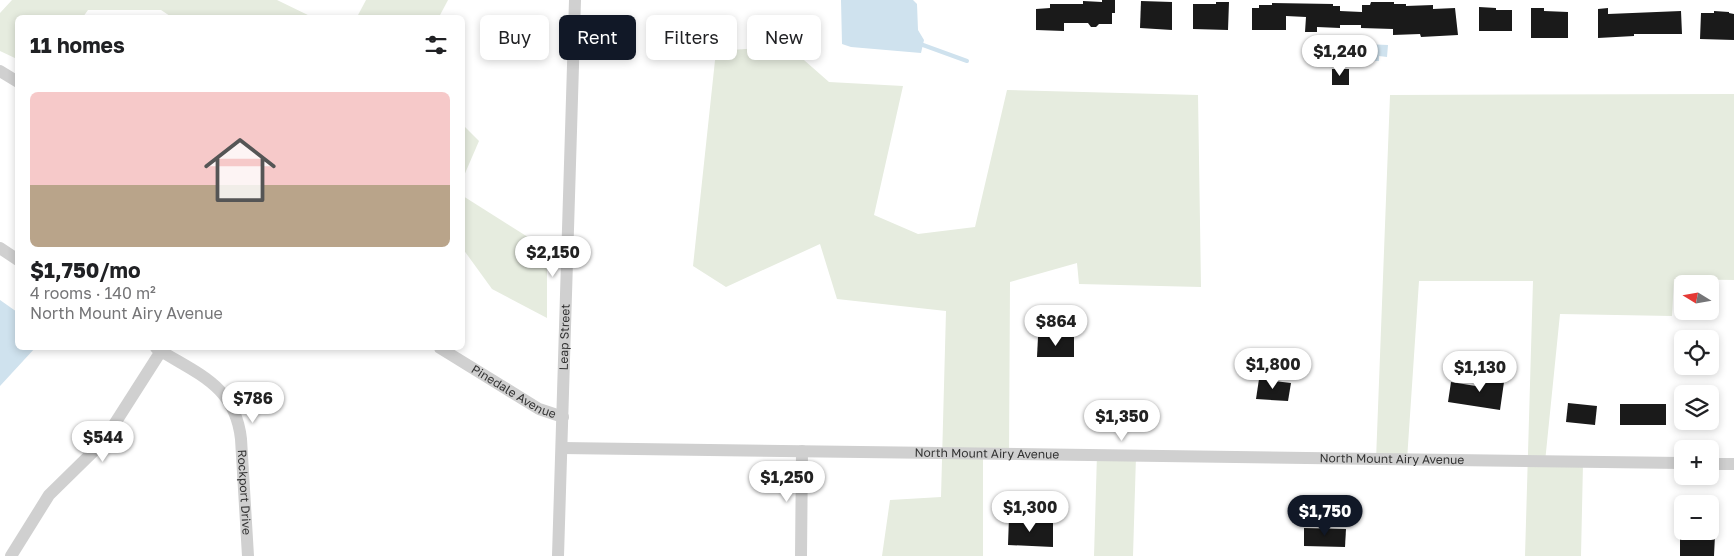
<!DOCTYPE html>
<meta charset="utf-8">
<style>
body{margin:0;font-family:"Golos Text",sans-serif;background:#f2f2f2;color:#202124;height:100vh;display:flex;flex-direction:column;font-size:19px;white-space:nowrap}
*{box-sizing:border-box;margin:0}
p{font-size:16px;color:#757577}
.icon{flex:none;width:28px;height:28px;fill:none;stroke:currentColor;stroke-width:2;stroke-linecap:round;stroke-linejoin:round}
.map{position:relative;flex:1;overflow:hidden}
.details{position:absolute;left:15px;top:15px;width:450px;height:335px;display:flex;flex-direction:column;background:#fff;border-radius:8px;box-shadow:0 2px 8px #0003}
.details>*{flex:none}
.banner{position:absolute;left:480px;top:15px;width:475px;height:45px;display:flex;gap:10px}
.needle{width:32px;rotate:281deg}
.fabs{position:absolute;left:1674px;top:275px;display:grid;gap:10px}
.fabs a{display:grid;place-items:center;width:45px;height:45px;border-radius:8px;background:#fff;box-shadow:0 2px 8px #0003;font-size:25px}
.price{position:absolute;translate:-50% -42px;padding:0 11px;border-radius:18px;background:#fff;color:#222;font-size:16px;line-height:32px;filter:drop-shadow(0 1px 2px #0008)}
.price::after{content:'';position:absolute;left:50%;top:30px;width:15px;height:11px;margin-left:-8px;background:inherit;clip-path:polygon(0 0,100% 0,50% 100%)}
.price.on{background:#111827;color:#fff}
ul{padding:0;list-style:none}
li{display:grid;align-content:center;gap:10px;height:265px;padding:0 15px}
li span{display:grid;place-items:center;height:155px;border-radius:8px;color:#555}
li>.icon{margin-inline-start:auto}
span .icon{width:90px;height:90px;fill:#fffc;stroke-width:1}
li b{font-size:21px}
h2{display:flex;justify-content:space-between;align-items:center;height:60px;padding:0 15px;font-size:21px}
.chip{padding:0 18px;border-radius:8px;background:#fff;box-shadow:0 2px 8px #0003;font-size:18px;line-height:45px}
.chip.on{background:#111827;color:#fff}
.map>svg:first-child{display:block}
.green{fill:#e6ecdf}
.water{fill:#cfe2ee}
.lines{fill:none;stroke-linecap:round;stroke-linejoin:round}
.stream{stroke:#cfe2ee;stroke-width:4}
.building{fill:#1a1a1a}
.minor{stroke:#d0d0d0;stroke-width:12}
.labels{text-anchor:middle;stroke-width:5;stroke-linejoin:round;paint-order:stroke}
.street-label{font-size:12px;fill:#333;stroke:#fff}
</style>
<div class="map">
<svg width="1734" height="556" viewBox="0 0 1734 556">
<rect width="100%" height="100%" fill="#fff"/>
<!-- green -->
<g class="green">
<polygon points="12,0 277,0 312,17 173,18 161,10 88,10 83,17 18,18 17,59 0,51 0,13"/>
<polygon points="366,0 448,0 439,17 357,17"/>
<polygon points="788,46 829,82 903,86 874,215 918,234 975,227 1007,90 1198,95 1201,287 1079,284 1077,263 1010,282 1009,456 983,455 983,556 882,556 890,500 941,497 946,311 837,299 820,244 726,287 693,266 716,51"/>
<polygon points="1734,94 1734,280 1674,279 1672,316 1560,314 1545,462 1583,463 1581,556 1525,556 1533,281 1419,281 1407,460 1376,460 1390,95"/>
<polygon points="463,125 479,141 463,178"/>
<polygon points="463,196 547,249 547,318 492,289 463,249"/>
<polygon points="1097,454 1136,456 1133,556 1094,556"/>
</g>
<!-- water -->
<g class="water">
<polygon points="841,0 913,0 917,4 918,30 924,40 921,53 851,47 842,44"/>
<polygon points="1366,44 1388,45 1387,57 1379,56 1379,61 1373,61 1373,56 1364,56"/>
<polygon points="0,300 17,312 18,348 35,348 0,386"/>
</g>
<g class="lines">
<!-- stream -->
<polyline class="stream" points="923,45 967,61"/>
</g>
<!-- building -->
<g class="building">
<polygon points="1102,0 1115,0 1115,13 1112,13 1112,24 1099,24 1096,27 1091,27 1088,23 1064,23 1064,31 1036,30 1036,9 1050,8 1050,4 1083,4 1083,1 1102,2"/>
<polygon points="1141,1 1172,2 1172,30 1140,28"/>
<polygon points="1216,2 1229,2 1228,30 1193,29 1193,4 1216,4"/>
<polygon points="1371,2 1394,2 1394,4 1406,4 1406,6 1433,5 1433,9 1455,8 1458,35 1421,37 1420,34 1393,35 1393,29 1361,28 1361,25 1340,25 1340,28 1317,27 1317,32 1305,32 1306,17 1286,16 1286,30 1252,30 1252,8 1259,8 1259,5 1272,5 1272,3 1333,4 1333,6 1340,6 1340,11 1362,12 1362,5 1370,5"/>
<polygon points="1479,7 1496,8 1496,10 1512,10 1512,31 1479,31"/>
<polygon points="1531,8 1544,8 1544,11 1568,12 1568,38 1531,38"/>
<polygon points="1608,8 1608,14 1681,11 1682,34 1634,34 1634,36 1598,38 1598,9"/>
<polygon points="1714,11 1729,12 1729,13 1734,14 1734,40 1700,39 1701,13 1714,13"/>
<rect x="1332" y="69" width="17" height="16"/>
<polygon points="1038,337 1074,337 1074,357 1037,357"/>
<polygon points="1484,373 1505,375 1500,410 1448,402 1451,382 1482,387"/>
<polygon points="1259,379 1291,383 1288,401 1256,399"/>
<polygon points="1568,403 1597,406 1595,425 1566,422"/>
<rect x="1620" y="404" width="46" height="21"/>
<polygon points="1009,517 1025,517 1025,522 1053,523 1053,547 1008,545"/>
<polygon points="1304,528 1346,529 1345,547 1304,546"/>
<polygon points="1693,534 1715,535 1714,556 1680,556 1680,539 1692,540"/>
</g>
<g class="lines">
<!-- minor -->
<g class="minor">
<polyline points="0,71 18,82"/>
<polyline points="0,248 18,260"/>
<path id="s1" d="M156,348C197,374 235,385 241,439L248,556"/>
<path id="s2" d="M440,348L539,409L563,417"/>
<path id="s3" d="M562,448L1682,463"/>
<polyline points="1710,464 1734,464"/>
<polyline points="11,556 49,495 103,442 163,348"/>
<path id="s4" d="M558,556L575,0"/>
<polyline points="801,556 802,451"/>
</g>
</g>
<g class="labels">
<!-- street labels -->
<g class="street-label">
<text dy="4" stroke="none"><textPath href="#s4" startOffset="219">Leap Street</textPath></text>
<text dy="4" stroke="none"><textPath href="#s2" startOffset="86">Pinedale Avenue</textPath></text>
<text dy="4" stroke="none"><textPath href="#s3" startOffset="425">North Mount Airy Avenue</textPath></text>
<text dy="4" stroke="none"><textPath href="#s3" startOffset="830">North Mount Airy Avenue</textPath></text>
<text dy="4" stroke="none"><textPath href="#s1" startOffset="184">Rockport Drive</textPath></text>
</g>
</g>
</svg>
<div class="fabs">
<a><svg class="needle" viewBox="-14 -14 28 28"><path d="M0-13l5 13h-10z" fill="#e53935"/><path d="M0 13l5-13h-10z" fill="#757577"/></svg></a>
<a><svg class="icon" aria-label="locate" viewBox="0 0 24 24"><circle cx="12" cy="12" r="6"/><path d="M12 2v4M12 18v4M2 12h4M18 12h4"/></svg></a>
<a><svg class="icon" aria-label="layers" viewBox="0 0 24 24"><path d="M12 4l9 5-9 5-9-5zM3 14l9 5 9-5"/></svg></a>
<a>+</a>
<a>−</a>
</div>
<b class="price" style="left:1340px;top:77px">$1,240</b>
<b class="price" style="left:553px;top:278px">$2,150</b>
<b class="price" style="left:1056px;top:347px">$864</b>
<b class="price" style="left:1273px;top:390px">$1,800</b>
<b class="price" style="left:1480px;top:393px">$1,130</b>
<b class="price" style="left:253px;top:424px">$786</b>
<b class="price" style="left:1122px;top:442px">$1,350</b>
<b class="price" style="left:103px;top:463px">$544</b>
<b class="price" style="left:787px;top:503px">$1,250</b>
<b class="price" style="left:1030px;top:533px">$1,300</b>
<b class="price on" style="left:1325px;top:537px">$1,750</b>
<div class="banner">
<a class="chip">Buy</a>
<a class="chip on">Rent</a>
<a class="chip">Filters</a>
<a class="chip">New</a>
</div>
<section class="details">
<h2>11 homes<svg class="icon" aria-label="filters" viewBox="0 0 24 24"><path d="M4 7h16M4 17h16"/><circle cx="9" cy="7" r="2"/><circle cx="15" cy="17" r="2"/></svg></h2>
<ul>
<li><span style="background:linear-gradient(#f6c9c9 60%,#b9a48a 0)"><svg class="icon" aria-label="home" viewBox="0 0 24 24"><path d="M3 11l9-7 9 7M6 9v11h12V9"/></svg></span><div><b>$1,750/mo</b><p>4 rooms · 140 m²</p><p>North Mount Airy Avenue</p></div></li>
</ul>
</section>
</div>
